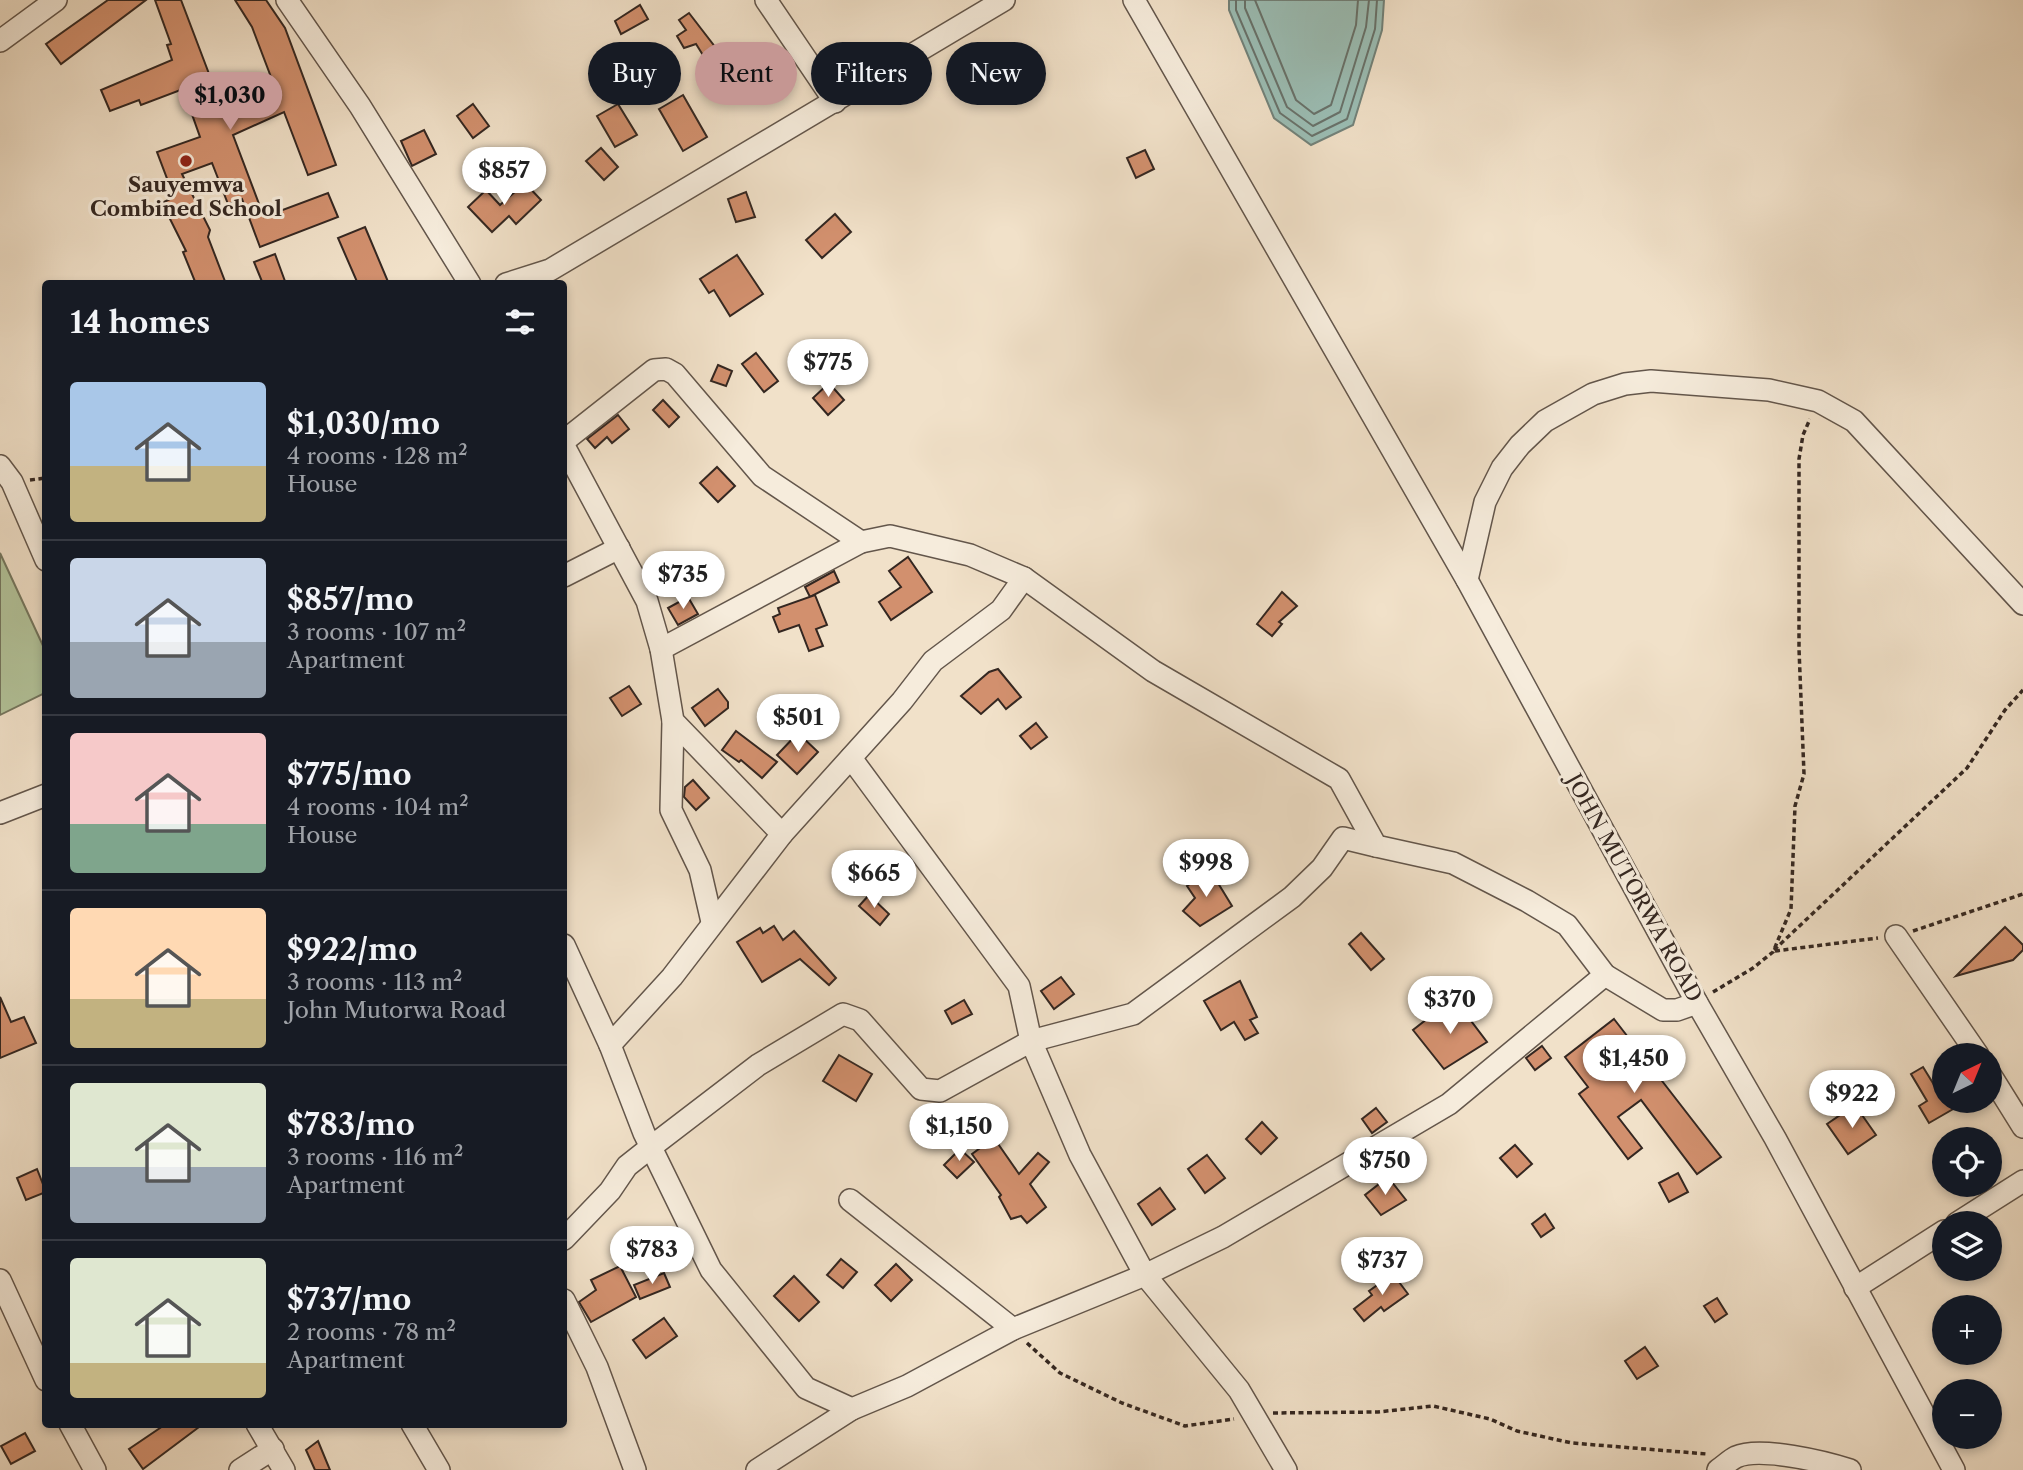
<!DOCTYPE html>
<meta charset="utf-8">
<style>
body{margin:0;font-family:"Libre Caslon Text",serif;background:#242831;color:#f1f3f6;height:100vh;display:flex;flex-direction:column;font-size:26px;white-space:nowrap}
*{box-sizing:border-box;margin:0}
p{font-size:23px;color:#9ea1a6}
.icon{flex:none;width:38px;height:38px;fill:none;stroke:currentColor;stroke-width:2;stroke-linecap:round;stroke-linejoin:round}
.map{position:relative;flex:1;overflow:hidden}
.drawer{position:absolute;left:42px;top:280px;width:525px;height:1148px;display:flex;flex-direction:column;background:#171b24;border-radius:7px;box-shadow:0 4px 10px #0003}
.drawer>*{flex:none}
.top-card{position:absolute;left:588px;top:42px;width:665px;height:63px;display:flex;gap:14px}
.needle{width:46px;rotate:43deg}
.tools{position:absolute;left:1932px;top:1043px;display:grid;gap:14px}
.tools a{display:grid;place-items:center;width:70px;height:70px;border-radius:50%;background:#171b24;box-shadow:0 4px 10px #0003;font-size:35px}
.price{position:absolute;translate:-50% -60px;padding:0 16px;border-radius:24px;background:#fff;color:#222;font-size:23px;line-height:46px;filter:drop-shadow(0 2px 4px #0008)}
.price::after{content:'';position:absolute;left:50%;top:42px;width:21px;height:16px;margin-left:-10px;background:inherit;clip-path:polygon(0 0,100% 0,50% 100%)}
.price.current{background:#c59692;color:#111}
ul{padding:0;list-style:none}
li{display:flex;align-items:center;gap:21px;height:175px;padding:0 28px}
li+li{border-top:2px solid #363941}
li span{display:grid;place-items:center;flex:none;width:196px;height:140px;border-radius:7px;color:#555}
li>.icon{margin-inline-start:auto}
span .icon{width:84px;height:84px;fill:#fffc;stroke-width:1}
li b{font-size:30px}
h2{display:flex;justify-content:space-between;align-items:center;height:84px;padding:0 28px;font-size:30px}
.chip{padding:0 24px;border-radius:32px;background:#171b24;box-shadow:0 4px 10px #0003;font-size:24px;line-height:63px}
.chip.current{background:#c59692;color:#111}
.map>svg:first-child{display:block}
.green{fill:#b3c49b;stroke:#74765e;stroke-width:2}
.water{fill:#9bbeb5;stroke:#72827a;stroke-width:2}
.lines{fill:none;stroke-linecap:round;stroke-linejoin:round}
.shore{stroke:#68726b;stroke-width:2}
.building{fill:#d2906e;stroke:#342721;stroke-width:2}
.minor-casing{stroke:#63564b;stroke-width:24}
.path{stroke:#342721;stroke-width:3.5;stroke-dasharray:5 3.5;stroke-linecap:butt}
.minor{stroke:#f6ecdc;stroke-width:21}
.poi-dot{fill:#8f2418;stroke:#f6ecdc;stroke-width:2.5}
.labels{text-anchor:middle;stroke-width:6;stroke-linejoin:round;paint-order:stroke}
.poi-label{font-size:21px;font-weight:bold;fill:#342721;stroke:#f6ecdc}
.street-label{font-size:21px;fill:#342721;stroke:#f6ecdc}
</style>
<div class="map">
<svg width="2023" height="1470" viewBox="0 0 2023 1470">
<rect width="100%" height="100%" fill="#f1e1c9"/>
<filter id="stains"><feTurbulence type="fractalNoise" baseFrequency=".00286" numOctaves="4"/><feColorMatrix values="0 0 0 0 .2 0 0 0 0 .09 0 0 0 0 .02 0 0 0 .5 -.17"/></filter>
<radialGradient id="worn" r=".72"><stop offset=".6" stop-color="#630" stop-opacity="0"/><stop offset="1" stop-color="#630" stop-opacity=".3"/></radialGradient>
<!-- green -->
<polygon class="green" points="0,553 45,650 45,693 0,715"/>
<!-- water -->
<polygon class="water" points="1229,0 1384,0 1382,30 1353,125 1311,145 1274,118 1229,10"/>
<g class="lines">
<!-- shore -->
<g class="shore">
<polyline points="1236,0 1236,10 1280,113 1312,136 1347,119 1375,29 1377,0"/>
<polyline points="1245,0 1245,8 1287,107 1313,126 1340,112 1366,27 1369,0"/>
<polyline points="1255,0 1296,100 1314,114 1331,105 1356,25 1358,0"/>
</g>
</g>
<!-- building -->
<g class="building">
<polygon points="108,0 146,0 61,64 46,44"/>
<polygon points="155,0 181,0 222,108 274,85 252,27 235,0 266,0 285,28 336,165 308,175 284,112 233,135 264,217 328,193 338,217 260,247 242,199 228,204 212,163 182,174 210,230 208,237 226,284 196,284 183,252 186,251 162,203 174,197 157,152 200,137 183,89 141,105 139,100 110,111 101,90 172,60 167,45 171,44"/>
<polygon points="640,5 648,19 621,34 615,21"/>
<polygon points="689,13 719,52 706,60 696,44 684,48 677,36 686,30 679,20"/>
<polygon points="683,95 707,137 683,151 659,109"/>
<polygon points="473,104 489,126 473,138 457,116"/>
<polygon points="618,104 637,135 615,147 597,116"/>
<polygon points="424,130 436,154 412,166 401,141"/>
<polygon points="601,148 618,167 604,180 586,161"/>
<polygon points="1145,150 1154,169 1136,178 1127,158"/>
<polygon points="525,183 541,200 516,224 509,216 492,232 468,207 486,190 500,205"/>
<polygon points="746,192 755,217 736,222 728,199"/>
<polygon points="835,214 851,232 822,258 806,240"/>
<polygon points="365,227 389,284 358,284 338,238"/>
<polygon points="275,254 286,284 263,284 254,262"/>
<polygon points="737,255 763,294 730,316 714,290 709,293 700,279"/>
<polygon points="820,350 834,366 821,377 807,362"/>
<polygon points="756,353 778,381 764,392 742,364"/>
<polygon points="718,365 732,371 726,386 711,381"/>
<polygon points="829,383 844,400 828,415 813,398"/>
<polygon points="663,400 679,417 669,427 653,410"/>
<polygon points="618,415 629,429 612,443 607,437 595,448 587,439"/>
<polygon points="717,467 735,486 718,502 700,483"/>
<polygon points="908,557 932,592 891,620 879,602 901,587 889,571"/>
<polygon points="834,571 839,582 810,597 805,587"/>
<polygon points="1282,592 1297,606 1279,622 1282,624 1272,636 1257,624"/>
<polygon points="815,595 827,625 816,629 823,646 809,651 799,625 779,632 773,617 780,614 778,608"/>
<polygon points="688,597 698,614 678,625 668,608"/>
<polygon points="998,669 1021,697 1006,709 998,699 981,714 961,696 989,672"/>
<polygon points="629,686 641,704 622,716 610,698"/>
<polygon points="718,689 728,702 728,708 705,726 692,708"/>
<polygon points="1036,723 1047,737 1031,749 1020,736"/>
<polygon points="736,731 777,762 762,778 741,760 739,762 722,750"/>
<polygon points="798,733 818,752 797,774 777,755"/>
<polygon points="693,780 709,798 696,810 684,797 685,787"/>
<polygon points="1210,870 1232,906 1200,926 1183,911 1195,898 1187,886"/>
<polygon points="869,895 889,914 880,925 859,906"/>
<polygon points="774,926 783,940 794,931 836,978 829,985 800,959 762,982 737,942 760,928 763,933"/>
<polygon points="2005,927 2023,945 2023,950 2013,960 1956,976"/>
<polygon points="1361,933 1384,959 1371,970 1349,944"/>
<polygon points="1061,977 1074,994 1054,1009 1041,991"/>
<polygon points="1240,981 1257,1017 1250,1020 1258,1033 1245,1040 1234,1022 1221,1030 1204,1001"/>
<polygon points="0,997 11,1022 24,1017 36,1043 0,1058"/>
<polygon points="964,1000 972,1014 952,1024 945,1011"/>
<polygon points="1459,1005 1487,1042 1444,1069 1413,1030 1441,1008 1446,1014"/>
<polygon points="1614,1019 1721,1157 1697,1174 1641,1100 1618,1117 1642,1148 1628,1159 1579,1094 1588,1087 1565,1057"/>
<polygon points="1542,1046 1551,1058 1535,1070 1526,1058"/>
<polygon points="839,1055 872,1074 856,1101 823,1081"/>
<polygon points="1923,1067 1944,1101 1967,1101 1929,1123 1919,1106 1927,1101 1911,1074"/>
<polygon points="1855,1105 1876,1135 1848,1154 1827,1124"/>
<polygon points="1376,1108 1387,1122 1372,1133 1362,1119"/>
<polygon points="1262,1122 1277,1138 1261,1154 1246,1139"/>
<polygon points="994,1138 1019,1174 1038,1153 1049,1162 1030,1184 1046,1207 1027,1223 1021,1216 1011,1219 999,1197 1001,1195 972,1154"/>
<polygon points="1515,1145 1532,1164 1517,1177 1500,1158"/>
<polygon points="960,1149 974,1162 957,1178 944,1165"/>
<polygon points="1207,1155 1225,1178 1205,1193 1188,1169"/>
<polygon points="37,1169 46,1192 26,1200 17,1178"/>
<polygon points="1678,1173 1688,1192 1669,1202 1659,1183"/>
<polygon points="1388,1177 1406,1200 1381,1215 1365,1195"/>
<polygon points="1160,1188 1175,1209 1152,1225 1138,1204"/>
<polygon points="1545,1214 1554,1228 1541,1237 1532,1224"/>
<polygon points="841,1259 857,1272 843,1288 827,1275"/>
<polygon points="896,1264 912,1280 891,1301 875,1285"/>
<polygon points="620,1266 636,1297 591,1322 579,1302 596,1290 591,1280"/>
<polygon points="664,1273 670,1287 640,1299 634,1285"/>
<polygon points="1393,1274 1408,1294 1384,1311 1381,1307 1364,1321 1354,1309 1372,1295 1369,1291"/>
<polygon points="794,1276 819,1302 799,1321 774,1296"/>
<polygon points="1717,1298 1727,1314 1715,1322 1704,1306"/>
<polygon points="664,1318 677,1336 646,1358 633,1340"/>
<polygon points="1645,1347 1658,1366 1637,1379 1625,1361"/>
<polygon points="166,1424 203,1424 143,1469 129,1449"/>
<polygon points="25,1433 35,1451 11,1464 1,1446"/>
<polygon points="318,1441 330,1470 315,1470 306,1450"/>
</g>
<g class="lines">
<!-- minor casing -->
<g class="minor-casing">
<g id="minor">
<polyline points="287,0 360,106 470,284"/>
<polyline points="766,0 835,102"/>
<polyline points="1134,0 1467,580 1697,1003 1775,1138 1954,1470"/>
<polyline points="0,41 56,0"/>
<polyline points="506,284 550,270 1004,0"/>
<polyline points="564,441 654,370 666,369 675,374 762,476 861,542"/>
<polyline points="564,446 647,601 661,649 673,721 782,834 672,977 610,1045"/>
<polyline points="0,466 12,482 46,560"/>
<polyline points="564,576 619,548"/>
<polyline points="1467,580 1485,502 1502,468 1520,445 1545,421 1593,394 1625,384 1651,381 1769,390 1818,401 1854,421 2023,604"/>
<polyline points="661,649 861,542 890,536 970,555 1024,578 1153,671 1339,779 1376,846 1453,863 1527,901 1567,925 1605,975 1663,1010 1677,1010 1697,1003"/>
<polyline points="673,721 671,810 700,870 712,922"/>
<polyline points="851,758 1019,986 1031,1041 1133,1014 1292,897 1322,868 1343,838 1376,846"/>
<polyline points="0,813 46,795"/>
<polyline points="782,834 902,701 933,661 1001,610 1024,578"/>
<polyline points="1896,936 1978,1055"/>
<polyline points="564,945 610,1045 644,1133 711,1270 806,1388 852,1409 907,1386 1013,1329 1145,1275 1239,1390 1286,1470"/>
<polyline points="1990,1074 2023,1127"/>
<polyline points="850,1200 1013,1329"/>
<polyline points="1957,1223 2023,1181"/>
<polyline points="564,1239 610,1191 627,1166 651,1147 758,1065 843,1014 860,1020 921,1089 940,1091 1031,1041 1080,1155 1145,1275 1223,1237 1449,1104 1605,975"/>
<polyline points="0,1280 46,1380"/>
<polyline points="1855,1288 1944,1231"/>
<polyline points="564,1300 597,1367 635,1470"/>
<polyline points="70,1424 95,1470"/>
<polyline points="257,1424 284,1470"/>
<polyline points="412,1424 439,1470"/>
<polyline points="240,1470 273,1449"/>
<polyline points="757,1470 852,1409"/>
<path d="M1718,1470C1724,1466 1730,1460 1736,1457C1760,1446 1825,1462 1850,1470"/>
</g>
</g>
<!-- path -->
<g class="path">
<polyline points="30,480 46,478"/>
<polyline points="1913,931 2023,894"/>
<polyline points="1774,950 1967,768 2005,710 2023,690"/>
<polyline points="1775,951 1878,938"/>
<polyline points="1713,992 1753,968 1773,952 1791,909 1795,806 1804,774 1799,649 1799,459 1803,435 1810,419"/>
<polyline points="1027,1343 1060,1373 1122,1403 1185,1426 1234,1419"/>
<polyline points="1273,1413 1378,1412 1433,1406 1490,1419 1517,1431 1572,1443 1707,1454"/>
</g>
<!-- minor -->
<use href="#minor" class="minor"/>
</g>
<!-- markers -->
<circle class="poi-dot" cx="186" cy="161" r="7"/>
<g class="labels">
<!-- poi labels -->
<g class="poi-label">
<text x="186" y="192">Sauyemwa<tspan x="186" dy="24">Combined School</tspan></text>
</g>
<!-- street labels -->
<g class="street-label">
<text transform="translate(1634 888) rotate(61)" y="7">JOHN MUTORWA ROAD</text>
</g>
</g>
<rect width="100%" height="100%" filter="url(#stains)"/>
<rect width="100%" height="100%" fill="url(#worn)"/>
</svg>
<div class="tools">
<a><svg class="needle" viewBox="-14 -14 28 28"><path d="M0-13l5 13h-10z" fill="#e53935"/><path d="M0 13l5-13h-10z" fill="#9ea1a6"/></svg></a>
<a><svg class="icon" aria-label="locate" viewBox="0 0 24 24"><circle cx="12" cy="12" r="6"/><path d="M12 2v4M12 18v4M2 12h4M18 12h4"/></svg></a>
<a><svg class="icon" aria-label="layers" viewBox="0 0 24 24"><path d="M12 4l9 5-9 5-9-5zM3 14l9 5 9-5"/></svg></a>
<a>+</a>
<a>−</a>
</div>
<b class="price current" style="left:230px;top:132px">$1,030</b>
<b class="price" style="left:504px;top:207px">$857</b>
<b class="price" style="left:828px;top:399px">$775</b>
<b class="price" style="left:683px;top:611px">$735</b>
<b class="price" style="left:798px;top:754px">$501</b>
<b class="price" style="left:1206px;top:899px">$998</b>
<b class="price" style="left:874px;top:910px">$665</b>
<b class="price" style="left:1450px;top:1036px">$370</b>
<b class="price" style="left:1634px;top:1095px">$1,450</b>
<b class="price" style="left:1852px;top:1130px">$922</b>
<b class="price" style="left:959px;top:1163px">$1,150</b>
<b class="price" style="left:1385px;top:1197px">$750</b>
<b class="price" style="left:652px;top:1286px">$783</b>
<b class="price" style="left:1382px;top:1297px">$737</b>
<div class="top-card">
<a class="chip">Buy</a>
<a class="chip current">Rent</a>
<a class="chip">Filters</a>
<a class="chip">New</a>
</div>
<section class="drawer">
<h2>14 homes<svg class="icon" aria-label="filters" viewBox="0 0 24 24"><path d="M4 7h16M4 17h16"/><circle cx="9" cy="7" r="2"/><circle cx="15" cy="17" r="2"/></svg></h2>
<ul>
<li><span style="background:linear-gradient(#a9c7e8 60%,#c2b280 0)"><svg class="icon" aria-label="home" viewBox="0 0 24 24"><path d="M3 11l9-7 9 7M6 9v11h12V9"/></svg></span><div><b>$1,030/mo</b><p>4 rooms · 128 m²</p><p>House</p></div></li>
<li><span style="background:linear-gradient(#c9d6e8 60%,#9aa5b1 0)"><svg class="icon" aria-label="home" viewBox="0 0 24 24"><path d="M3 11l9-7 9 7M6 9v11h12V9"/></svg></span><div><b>$857/mo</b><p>3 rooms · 107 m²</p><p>Apartment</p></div></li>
<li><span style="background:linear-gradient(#f6c9c9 65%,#7fa58c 0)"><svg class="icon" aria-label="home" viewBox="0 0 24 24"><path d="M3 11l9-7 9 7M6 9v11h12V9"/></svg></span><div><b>$775/mo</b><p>4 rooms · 104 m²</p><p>House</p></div></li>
<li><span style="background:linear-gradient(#ffd9b3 65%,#c2b280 0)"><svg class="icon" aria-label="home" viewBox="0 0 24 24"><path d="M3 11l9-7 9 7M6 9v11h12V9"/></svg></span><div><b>$922/mo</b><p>3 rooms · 113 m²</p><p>John Mutorwa Road</p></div></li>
<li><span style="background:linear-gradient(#dfe7d0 60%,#9aa5b1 0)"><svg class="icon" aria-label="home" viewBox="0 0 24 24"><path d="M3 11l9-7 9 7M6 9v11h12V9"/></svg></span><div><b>$783/mo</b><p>3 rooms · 116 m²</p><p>Apartment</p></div></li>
<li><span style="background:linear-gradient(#dfe7d0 75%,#c2b280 0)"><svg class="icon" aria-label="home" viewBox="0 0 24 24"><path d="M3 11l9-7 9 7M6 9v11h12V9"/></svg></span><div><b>$737/mo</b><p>2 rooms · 78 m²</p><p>Apartment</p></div></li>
</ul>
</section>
</div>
